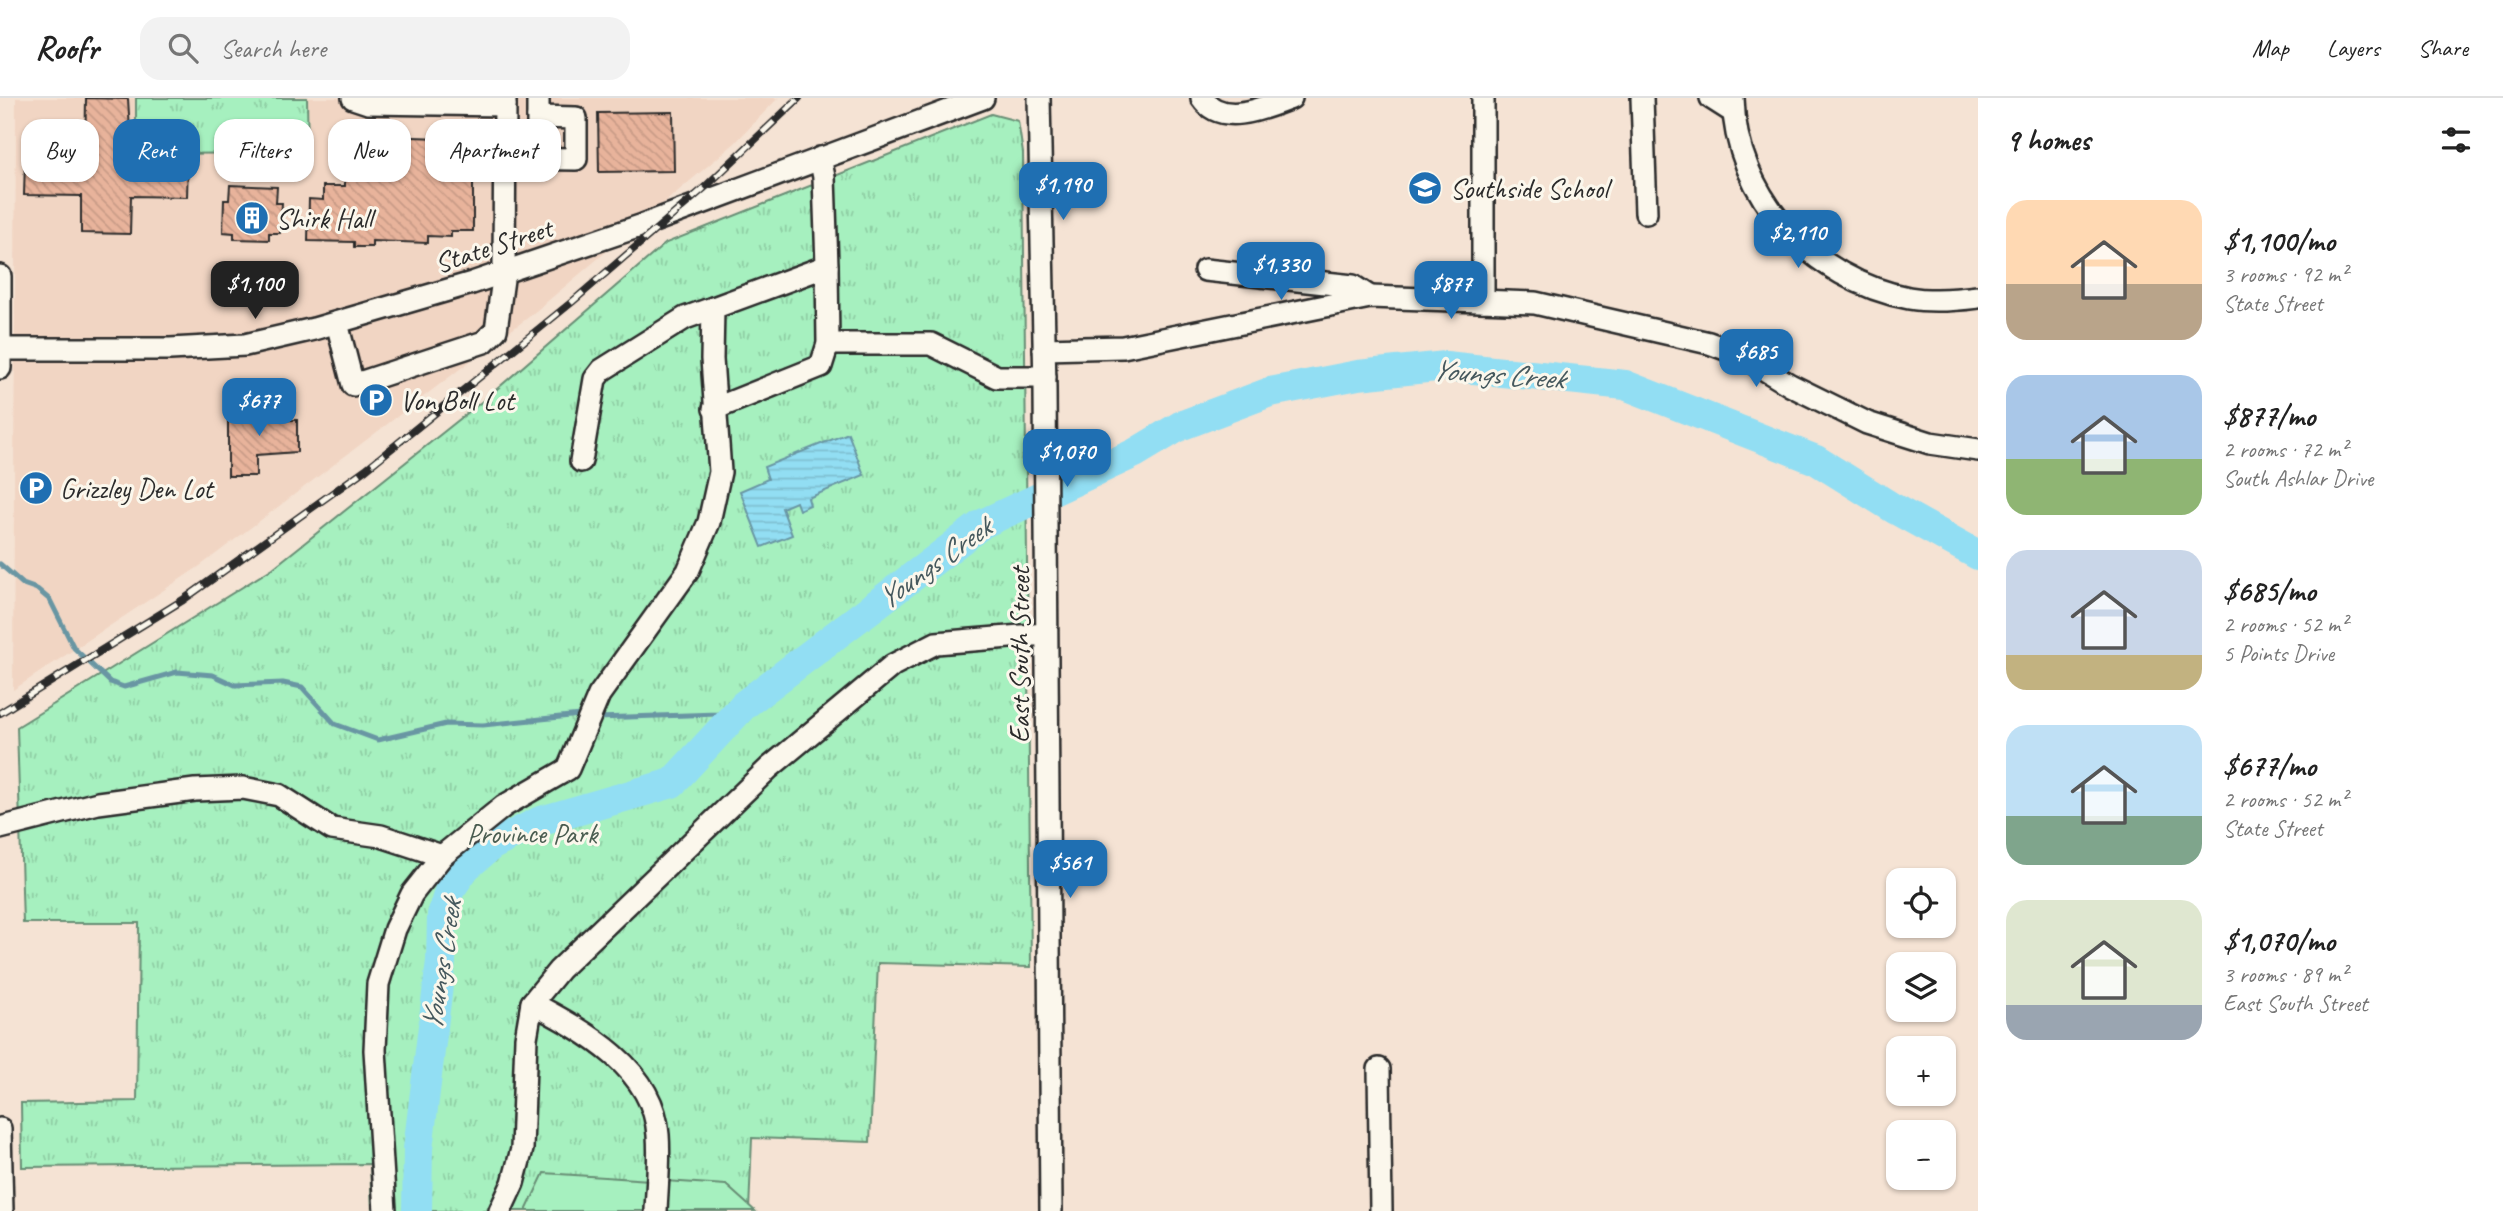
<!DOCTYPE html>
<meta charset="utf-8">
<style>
body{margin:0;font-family:Caveat,sans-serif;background:#f2f2f2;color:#222;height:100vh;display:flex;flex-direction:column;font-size:26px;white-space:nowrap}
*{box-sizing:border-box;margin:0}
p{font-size:23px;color:#767676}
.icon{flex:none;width:38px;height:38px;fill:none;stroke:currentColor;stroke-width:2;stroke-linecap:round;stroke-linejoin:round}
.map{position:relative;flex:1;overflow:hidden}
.details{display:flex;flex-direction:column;background:#fff;width:525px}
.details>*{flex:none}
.top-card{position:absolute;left:21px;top:21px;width:665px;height:63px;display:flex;gap:14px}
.controls{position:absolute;left:1886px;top:770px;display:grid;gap:14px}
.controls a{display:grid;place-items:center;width:70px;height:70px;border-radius:14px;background:#fff;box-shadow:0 2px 5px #0004;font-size:35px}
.price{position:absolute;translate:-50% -60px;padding:0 16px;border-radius:14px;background:#1f6fb2;color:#fff;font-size:23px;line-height:46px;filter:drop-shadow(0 2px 4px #0008)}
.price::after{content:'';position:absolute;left:50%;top:42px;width:21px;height:16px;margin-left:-10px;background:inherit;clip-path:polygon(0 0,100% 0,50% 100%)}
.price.on{background:#222;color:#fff}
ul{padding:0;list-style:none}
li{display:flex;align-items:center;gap:21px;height:175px;padding:0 28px}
li span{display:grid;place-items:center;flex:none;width:196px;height:140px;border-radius:21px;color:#555}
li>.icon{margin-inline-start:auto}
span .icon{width:84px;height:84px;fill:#fffc;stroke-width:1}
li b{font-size:30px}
h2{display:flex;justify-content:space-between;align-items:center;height:84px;padding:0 28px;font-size:30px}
.pill{padding:0 24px;border-radius:21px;background:#fff;box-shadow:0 2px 5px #0004;font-size:24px;line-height:63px}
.pill.on{background:#1f6fb2;color:#fff}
header{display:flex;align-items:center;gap:42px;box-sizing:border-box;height:98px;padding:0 35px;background:#fff;border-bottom:2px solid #e0e0e0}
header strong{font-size:33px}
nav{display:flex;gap:38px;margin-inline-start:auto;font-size:24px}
.search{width:490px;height:63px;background:#f2f2f2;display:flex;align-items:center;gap:18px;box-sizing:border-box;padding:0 24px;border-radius:21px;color:#767676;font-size:26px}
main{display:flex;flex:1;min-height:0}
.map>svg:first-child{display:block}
.built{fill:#f1d5c3}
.grass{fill:url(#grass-tufts);stroke:#688e75;stroke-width:2}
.pitch{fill:#a6f0bf;stroke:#688e75;stroke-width:2}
.water{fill:url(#water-rules);stroke:#6996a3;stroke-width:2}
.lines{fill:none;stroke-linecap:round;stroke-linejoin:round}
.stream{stroke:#6996a3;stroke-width:5}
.river{stroke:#92def3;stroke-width:30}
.building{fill:url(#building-back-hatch);stroke:#2b2b2b;stroke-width:2}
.minor-casing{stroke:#2b2b2b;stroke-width:26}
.minor{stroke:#fbf7ec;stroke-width:21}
.rail-casing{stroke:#2b2b2b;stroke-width:8}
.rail{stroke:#fbf7ec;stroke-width:5;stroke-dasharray:16;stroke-linecap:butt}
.labels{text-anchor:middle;stroke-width:6;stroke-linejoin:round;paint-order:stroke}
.poi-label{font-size:28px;fill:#2b2b2b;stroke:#fbf7ec;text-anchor:start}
.street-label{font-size:28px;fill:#2b2b2b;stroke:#fbf7ec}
.park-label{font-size:28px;fill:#4a5c50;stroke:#fbf7ec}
.water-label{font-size:30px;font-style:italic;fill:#45585d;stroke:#fbf7ec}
</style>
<header>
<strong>Roofr</strong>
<div class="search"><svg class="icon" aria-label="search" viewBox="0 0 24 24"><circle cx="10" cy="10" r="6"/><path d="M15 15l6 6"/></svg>Search here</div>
<nav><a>Map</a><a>Layers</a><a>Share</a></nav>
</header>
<main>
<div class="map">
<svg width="1978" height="1113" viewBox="0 0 1978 1113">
<defs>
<pattern id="grass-tufts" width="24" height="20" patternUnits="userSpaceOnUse" patternTransform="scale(1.75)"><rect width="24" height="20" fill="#a6f0bf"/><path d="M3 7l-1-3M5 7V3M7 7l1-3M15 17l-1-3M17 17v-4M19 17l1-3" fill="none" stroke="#8fcea4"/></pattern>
<pattern id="water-rules" width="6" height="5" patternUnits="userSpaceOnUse" patternTransform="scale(1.75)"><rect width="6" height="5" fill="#92def3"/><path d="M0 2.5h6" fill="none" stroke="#7ebfd0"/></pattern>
<pattern id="building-back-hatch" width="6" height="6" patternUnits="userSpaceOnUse" patternTransform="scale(1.75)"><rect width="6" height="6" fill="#e8b39b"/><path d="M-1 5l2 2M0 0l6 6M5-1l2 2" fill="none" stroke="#c79a86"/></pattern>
</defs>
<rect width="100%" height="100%" fill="#f5e3d4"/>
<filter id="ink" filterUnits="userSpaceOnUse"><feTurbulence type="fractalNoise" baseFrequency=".0143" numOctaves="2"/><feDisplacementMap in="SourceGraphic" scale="14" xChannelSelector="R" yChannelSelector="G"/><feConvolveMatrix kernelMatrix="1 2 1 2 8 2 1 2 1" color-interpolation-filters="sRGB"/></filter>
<g filter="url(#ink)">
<!-- built -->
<polygon class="built" points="16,0 778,0 735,45 530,218 200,468 13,592"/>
<!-- grass -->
<g class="grass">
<polygon points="136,0 307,0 308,55 136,56"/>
<polygon points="991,16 1018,23 1023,55 1031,869 878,865 870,1044 752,1040 749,1113 372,1113 370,1066 22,1069 21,1005 137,1003 139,825 23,825 17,629 273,470 490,297 666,145"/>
</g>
<!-- pitch -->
<polygon class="pitch" points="544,1075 726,1087 755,1113 526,1113"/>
<!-- water -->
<polygon class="water" points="848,335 864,377 808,400 810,407 799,412 796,404 782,410 792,437 762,449 740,393 768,381 764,369"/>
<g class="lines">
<!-- stream -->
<g class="stream">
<polyline points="0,466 23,486 37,491 50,502 74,550 110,584 124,589 177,574 213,577 235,587 283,585 302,589 335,626 378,642 446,626 483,627 580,617"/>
<polyline points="597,620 718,616 744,607"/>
</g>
<!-- river -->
<polyline class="river" points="417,1113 418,1051 441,863 442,817 449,793 466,769 491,748 538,724 672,685 744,607 982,426 1135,355 1180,328 1270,294 1358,277 1446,268 1625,287 1816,362 1893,410 1978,457"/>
</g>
<!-- building -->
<g class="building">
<polygon points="86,0 128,1 132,63 188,64 187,99 131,98 130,136 81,135 81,98 24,97 25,63 85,64"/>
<polygon points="673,14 674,73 599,74 598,15"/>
<polygon points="358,31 381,32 381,38 473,41 473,133 451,133 451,139 428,138 428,145 372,143 372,149 354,149 354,144 308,143 309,101 323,102 323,88 345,88 345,51 358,52"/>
<polygon points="230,87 277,89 276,105 282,105 280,135 269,135 269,142 234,141 234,135 223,134 224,102 229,102"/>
<polygon points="256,296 278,317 286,317 286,322 297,322 297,354 256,357 256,378 228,378 228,322 239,322 239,317 248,316 256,310"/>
</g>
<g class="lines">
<!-- minor casing -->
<g class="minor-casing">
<g id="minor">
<polyline points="353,0 368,5 505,7"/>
<polyline points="1039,0 1045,290 1051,1113"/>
<path d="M1202,0C1221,29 1265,10 1291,0"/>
<polyline points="1483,0 1483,203"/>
<polyline points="1642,0 1646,115"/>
<polyline points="1711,0 1733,14"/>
<path d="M1733,0C1735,99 1813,182 1909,200C1932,204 1955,202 1978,199"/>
<polyline points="505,60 576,61 576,20 538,19"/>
<polyline points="538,61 538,0"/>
<polyline points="1205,172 1353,188 1370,199"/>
<polyline points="0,178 0,270"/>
<polyline points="337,225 353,287 484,244 496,232 504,174 505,0"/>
<polyline points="828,246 931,246 997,279 1045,279"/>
<polyline points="0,251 170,251 245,247 314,231 472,185 643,127 983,0"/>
<polyline points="1044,251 1123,249 1370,199 1535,205 1709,245 1739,256 1790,287 1867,325 1930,345 1978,352"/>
<polyline points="714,311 821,268 828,246 827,168"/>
<polyline points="581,363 595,281 602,272 685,220 713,210"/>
<polyline points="0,730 98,705 195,692 243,690 279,697 332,731 381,738 442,758"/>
<path d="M532,905C584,933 654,970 658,1037C660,1062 657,1088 656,1113"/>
<polyline points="1379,971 1381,1113"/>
<polyline points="0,1031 2,1113"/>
<polyline points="385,1113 375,952 378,886 395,831 412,796 442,758 504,708 568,671 599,597 688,473 709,424 720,374 712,261 713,210 827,168 824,79 820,60"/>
<polyline points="500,1113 513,1085 522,1051 526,940 532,905 559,872 769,670 893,567 936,545 1046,536"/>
</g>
</g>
<!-- minor -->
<use href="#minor" class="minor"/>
<!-- rail casing -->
<g class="rail-casing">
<polyline id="rail" points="0,615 183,502 366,371 572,204 703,91 799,0"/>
</g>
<!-- rail -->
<use href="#rail" class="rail"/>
</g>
</g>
<!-- icons -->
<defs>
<g id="school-disc" transform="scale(1.75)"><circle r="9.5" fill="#1f6fb2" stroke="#fbf7ec"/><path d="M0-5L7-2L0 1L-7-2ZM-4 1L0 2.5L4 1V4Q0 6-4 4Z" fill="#fff"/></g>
<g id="building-disc" transform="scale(1.75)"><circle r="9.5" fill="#1f6fb2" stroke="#fbf7ec"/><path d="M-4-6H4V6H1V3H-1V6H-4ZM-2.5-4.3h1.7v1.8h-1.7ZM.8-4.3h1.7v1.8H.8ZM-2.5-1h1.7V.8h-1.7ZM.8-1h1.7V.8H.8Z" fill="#fff"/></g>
<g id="parking-disc" transform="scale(1.75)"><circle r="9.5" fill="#1f6fb2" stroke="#fbf7ec"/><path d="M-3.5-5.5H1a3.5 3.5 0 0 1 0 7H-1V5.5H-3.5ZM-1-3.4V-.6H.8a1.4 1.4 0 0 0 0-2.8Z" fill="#fff"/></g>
</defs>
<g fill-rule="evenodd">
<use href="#school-disc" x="1425" y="90"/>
<use href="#building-disc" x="252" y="120"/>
<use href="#parking-disc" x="376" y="302"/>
<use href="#parking-disc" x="36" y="390"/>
</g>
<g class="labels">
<!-- poi labels -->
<g class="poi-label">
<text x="1450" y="100">Southside School</text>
<text x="276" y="130">Shirk Hall</text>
<text x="400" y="312">Von Boll Lot</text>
<text x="60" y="400">Grizzley Den Lot</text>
</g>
<!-- street labels -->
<g class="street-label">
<text transform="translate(493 147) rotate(-18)" y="10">State Street</text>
<text transform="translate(1019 557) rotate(-90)" y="10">East South Street</text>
</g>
<!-- park labels -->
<g class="park-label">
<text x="532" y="745">Province Park</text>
</g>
<!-- water labels -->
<g class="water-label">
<text transform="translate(1498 276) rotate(4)" y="10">Youngs Creek</text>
<text transform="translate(934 465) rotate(-36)" y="10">Youngs Creek</text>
<text transform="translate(441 867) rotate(-81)" y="10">Youngs Creek</text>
</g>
</g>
</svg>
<div class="controls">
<a><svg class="icon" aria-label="locate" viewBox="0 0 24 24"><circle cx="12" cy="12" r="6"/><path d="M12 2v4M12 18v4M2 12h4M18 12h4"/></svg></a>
<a><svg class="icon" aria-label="layers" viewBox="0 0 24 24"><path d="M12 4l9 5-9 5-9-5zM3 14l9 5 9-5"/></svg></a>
<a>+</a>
<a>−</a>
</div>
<b class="price" style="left:1063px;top:124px">$1,190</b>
<b class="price" style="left:1798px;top:172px">$2,110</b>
<b class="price" style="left:1281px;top:204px">$1,330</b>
<b class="price on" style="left:255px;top:223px">$1,100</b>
<b class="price" style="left:1451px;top:223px">$877</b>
<b class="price" style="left:1756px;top:291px">$685</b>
<b class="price" style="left:259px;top:340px">$677</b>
<b class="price" style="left:1067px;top:391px">$1,070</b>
<b class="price" style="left:1070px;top:802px">$561</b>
<div class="top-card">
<a class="pill">Buy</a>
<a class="pill on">Rent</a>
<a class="pill">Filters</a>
<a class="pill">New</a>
<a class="pill">Apartment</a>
</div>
</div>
<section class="details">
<h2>9 homes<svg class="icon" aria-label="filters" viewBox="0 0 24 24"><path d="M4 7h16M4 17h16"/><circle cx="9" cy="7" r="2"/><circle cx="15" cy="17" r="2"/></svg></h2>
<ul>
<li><span style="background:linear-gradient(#ffd9b3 60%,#b9a48a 0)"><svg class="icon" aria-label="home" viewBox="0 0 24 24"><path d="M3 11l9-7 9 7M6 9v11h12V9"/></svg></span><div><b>$1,100/mo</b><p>3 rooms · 92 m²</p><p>State Street</p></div></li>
<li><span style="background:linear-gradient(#a9c7e8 60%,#8fb573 0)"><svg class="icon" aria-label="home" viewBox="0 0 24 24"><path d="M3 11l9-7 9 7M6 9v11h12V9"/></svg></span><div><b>$877/mo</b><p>2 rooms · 72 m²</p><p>South Ashlar Drive</p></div></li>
<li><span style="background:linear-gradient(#c9d6e8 75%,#c2b280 0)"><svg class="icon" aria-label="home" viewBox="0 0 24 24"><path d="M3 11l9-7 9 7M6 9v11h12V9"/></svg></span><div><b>$685/mo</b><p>2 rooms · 52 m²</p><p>5 Points Drive</p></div></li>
<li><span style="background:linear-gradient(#bfe0f5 65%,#7fa58c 0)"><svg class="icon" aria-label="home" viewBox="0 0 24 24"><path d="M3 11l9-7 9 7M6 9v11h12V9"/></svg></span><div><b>$677/mo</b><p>2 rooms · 52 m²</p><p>State Street</p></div></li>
<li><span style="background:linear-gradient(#dfe7d0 75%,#9aa5b1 0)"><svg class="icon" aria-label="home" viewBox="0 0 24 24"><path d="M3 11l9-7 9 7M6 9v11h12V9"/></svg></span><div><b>$1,070/mo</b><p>3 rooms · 89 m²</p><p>East South Street</p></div></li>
</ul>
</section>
</main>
